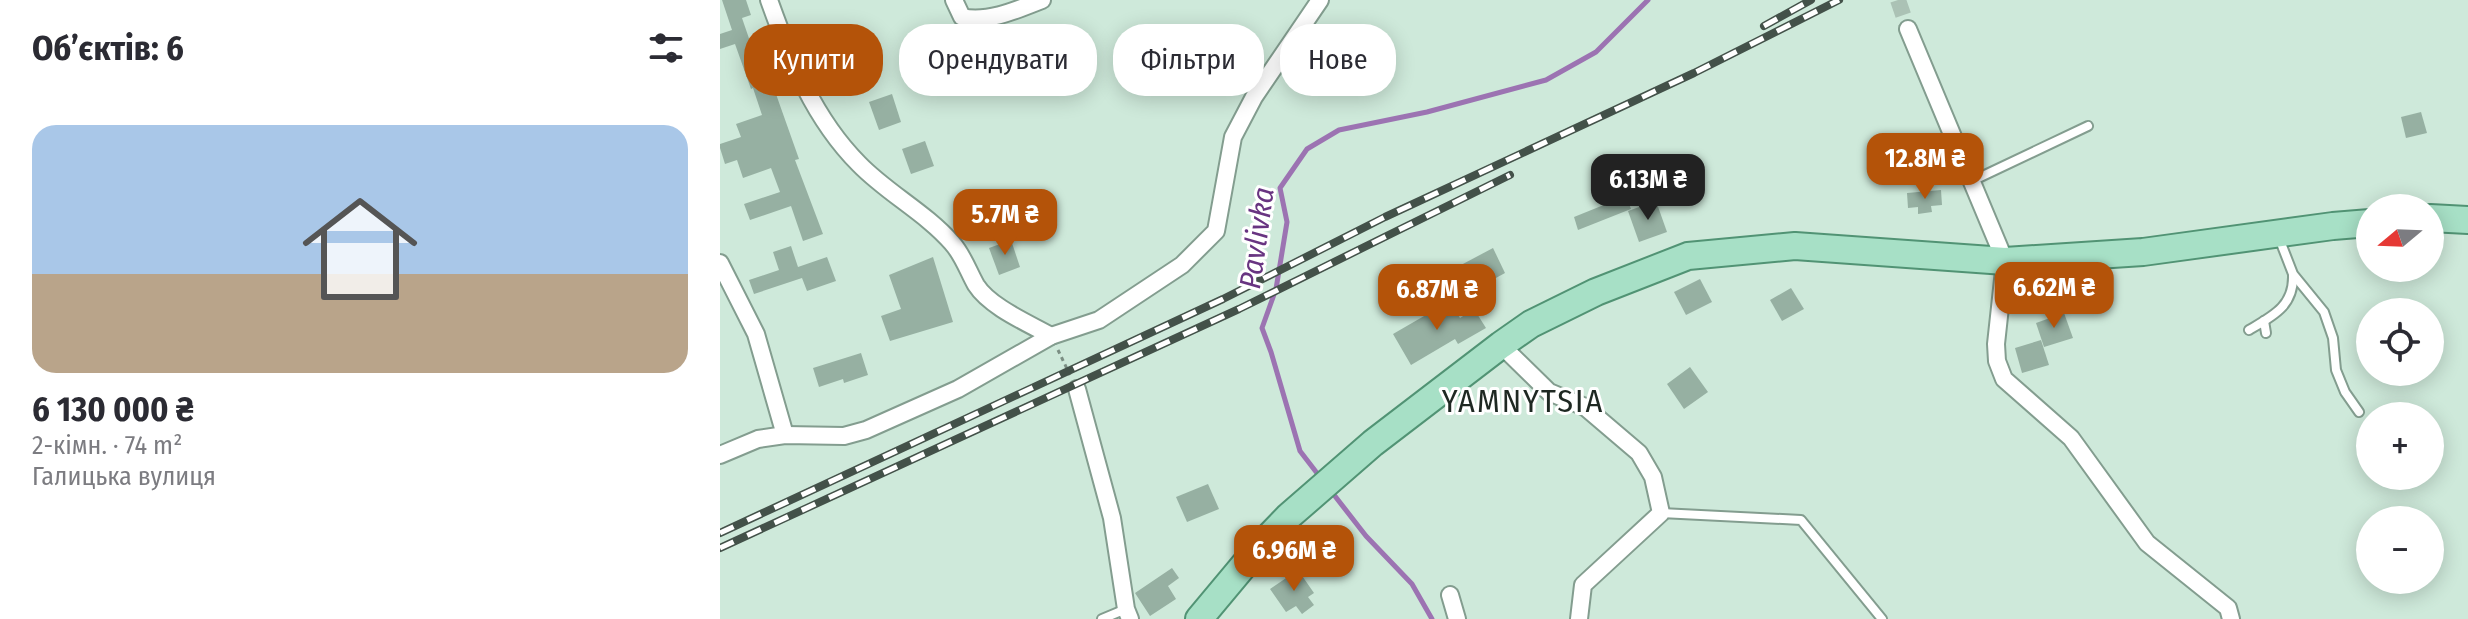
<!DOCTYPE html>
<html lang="uk">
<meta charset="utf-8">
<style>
body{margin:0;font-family:"Fira Sans Condensed",sans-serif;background:#f2f2f3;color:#2b2b33;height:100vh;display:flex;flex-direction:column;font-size:30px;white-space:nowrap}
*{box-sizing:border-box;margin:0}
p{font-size:26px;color:#7c7c81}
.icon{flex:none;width:44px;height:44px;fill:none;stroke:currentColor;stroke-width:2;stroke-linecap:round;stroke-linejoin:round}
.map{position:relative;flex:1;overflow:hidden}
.side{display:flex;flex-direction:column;background:#fff;width:720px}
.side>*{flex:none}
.hud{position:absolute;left:24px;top:24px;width:760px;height:72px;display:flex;gap:16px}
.needle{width:52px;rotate:251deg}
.buttons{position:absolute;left:1636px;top:194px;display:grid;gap:16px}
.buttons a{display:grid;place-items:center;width:88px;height:88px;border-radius:50%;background:#fff;box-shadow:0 4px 20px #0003;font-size:40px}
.price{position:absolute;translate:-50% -68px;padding:0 18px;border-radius:16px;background:#b45309;color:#fff;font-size:26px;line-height:52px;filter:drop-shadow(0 2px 4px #0008)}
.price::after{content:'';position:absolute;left:50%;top:48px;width:24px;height:18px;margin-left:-12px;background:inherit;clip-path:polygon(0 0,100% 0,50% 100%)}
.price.selected{background:#222;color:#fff}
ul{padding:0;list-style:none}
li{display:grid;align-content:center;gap:16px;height:424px;padding:0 32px}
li+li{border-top:2px solid #e1e1e2}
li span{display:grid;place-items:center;height:248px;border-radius:24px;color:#555}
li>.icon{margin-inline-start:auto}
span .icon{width:144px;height:144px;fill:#fffc;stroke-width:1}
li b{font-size:34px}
h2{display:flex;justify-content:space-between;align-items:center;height:96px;padding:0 32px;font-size:34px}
.tag{padding:0 28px;border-radius:32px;background:#fff;box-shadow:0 4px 20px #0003;font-size:28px;line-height:72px}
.tag.selected{background:#b45309;color:#fff}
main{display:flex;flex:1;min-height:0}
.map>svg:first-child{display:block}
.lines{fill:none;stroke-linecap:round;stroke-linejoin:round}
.stream{stroke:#9c73b2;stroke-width:5}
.building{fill:#96b0a2}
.minor-tunnel{stroke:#abc2b5;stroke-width:16;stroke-dasharray:16 8;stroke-linecap:butt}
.service-casing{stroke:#839d8f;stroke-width:12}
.minor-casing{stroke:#839d8f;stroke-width:20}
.primary-casing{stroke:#519374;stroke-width:30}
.path{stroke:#7b8e83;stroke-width:3;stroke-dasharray:4 4;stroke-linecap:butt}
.service{stroke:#fff;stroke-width:8}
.minor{stroke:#fff;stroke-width:16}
.primary{stroke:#a7e0c6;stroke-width:26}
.rail-casing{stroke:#435149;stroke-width:8}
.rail{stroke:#fff;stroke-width:5;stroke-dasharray:15;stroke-linecap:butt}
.labels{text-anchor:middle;stroke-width:6;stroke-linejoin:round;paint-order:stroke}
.water-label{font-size:30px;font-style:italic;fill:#683481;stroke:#fff}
.quarter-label{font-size:32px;letter-spacing:2px;fill:#1e2822;stroke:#fff}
</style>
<main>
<section class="side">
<h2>Об’єктів: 6<svg class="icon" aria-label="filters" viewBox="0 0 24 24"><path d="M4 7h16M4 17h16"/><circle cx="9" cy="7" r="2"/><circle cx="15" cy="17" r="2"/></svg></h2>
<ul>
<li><span style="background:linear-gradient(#a9c7e8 60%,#b9a48a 0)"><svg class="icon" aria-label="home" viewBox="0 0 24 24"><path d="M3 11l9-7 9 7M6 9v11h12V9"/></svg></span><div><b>6 130 000 ₴</b><p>2-кімн. · 74 m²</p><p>Галицька вулиця</p></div></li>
</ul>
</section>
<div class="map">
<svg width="1748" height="619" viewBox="0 0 1748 619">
<rect width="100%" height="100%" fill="#cee9da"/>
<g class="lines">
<!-- stream -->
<g class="stream">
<polyline points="600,477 580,451 551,352 542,328 556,289 567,222 560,188 587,149 619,130 707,112 826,80 876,52 928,0"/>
<polyline points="611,491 646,536 692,584 712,619"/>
</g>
</g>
<!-- building -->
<g class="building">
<polygon points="2,0 26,0 31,15 22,18 34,53 44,50 54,79 51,80 79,159 75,160 103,234 83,241 71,206 30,220 24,204 60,192 51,168 23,178 17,160 5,164 0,148 0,144 21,137 16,124 42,115 33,88 31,89 15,44 0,49 0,34 12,30"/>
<polygon points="125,40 133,62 104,72 97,50"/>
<polygon points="172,94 181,122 159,130 149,102"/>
<polygon points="1701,112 1707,133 1686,138 1681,117"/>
<polygon points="205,141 214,166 191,174 182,149"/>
<polygon points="1221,190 1222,205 1211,206 1212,212 1198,214 1198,207 1188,208 1187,193"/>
<polygon points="906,196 911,209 858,230 854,217"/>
<polygon points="936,201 947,232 919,242 908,211"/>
<polygon points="291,240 300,267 279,275 269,248"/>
<polygon points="71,246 78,267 107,257 116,281 87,291 82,278 34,294 29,280 59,270 53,252"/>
<polygon points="773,248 785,273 754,290 741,265"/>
<polygon points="213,257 233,322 170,341 161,316 181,309 169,275"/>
<polygon points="980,279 992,302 966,315 954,292"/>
<polygon points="1071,288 1084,309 1062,321 1050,300"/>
<polygon points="730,301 740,318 754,309 766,328 738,344 735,339 691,365 673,334"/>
<polygon points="1344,313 1353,338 1324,347 1316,323"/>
<polygon points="1321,340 1329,365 1302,373 1295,348"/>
<polygon points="141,353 148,375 124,383 123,379 99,387 93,368"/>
<polygon points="970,367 988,392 964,409 947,384"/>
<polygon points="488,484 499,509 467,522 456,497"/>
<polygon points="452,568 459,578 448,586 456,599 430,616 415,593"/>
<polygon points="578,570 594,593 588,597 594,605 582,614 576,606 566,612 550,589"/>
</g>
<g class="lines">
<!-- minor-tunnel -->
<polyline class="minor-tunnel" points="1178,0 1188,29"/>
<!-- service casing -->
<g class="service-casing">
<g id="service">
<polyline points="1252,181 1368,126"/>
<polyline points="1559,238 1573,274 1604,312 1613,338 1616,370 1625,392 1639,412"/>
<polyline points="1544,321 1546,333"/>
<path d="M1529,330C1553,316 1574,306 1573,275"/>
<polyline points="941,513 1081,520 1162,619"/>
<polyline points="382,619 406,609"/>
</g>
</g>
<!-- minor casing -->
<g class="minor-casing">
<g id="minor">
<path d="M49,0C70,59 94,119 139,164C167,193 206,213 232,243C243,255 248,271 256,285C270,307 308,323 331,336"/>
<path d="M234,0L242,17C268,23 299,9 322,0"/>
<polyline points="1188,29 1285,261 1276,344 1277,361 1284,379 1351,438 1427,543 1508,608 1511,619"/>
<polyline points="0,263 36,334 65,435"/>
<polyline points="781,345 829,392 865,407 919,453 933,477 941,513 863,585 859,619"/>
<polyline points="357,389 392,518 406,609 410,619"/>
<polyline points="0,455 38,439 65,435 124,436 146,430 238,389 331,336 379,320 462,265 496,231 513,137 534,97 600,0"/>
<polyline points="730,595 737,619"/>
</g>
</g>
<!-- primary casing -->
<g class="primary-casing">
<g id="primary">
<polyline points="1710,218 1748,220"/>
<polyline points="479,619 540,546 569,516 653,443 781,345 811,324 876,292 968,256 1075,246 1285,261 1423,252 1613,226 1650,223"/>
</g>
</g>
<!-- path -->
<polyline class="path" points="338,350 350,375"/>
<!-- service -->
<use href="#service" class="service"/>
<!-- minor -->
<use href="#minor" class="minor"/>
<!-- primary -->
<use href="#primary" class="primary"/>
<!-- rail casing -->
<g class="rail-casing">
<g id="rail">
<polyline points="1044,26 1091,0"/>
<polyline points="0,533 503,299 665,217 974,73 1119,0"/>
<polyline points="0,548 519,309 790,175"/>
</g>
</g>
<!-- rail -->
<use href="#rail" class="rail"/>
</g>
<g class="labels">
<!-- water labels -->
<g class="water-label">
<text transform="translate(537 238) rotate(-82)" y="10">Pavlivka</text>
</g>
<!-- quarter labels -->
<g class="quarter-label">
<text x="803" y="412">YAMNYTSIA</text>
</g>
</g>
</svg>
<div class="buttons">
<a><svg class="needle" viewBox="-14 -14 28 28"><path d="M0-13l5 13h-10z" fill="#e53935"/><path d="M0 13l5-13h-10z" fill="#7c7c81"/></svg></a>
<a><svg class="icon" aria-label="locate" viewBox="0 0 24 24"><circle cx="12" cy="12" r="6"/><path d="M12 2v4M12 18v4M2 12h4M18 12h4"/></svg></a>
<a>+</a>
<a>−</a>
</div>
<b class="price" style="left:1205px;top:201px">12.8M ₴</b>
<b class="price selected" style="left:928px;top:222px">6.13M ₴</b>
<b class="price" style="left:285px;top:257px">5.7M ₴</b>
<b class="price" style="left:1334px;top:330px">6.62M ₴</b>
<b class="price" style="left:717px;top:332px">6.87M ₴</b>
<b class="price" style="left:574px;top:593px">6.96M ₴</b>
<div class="hud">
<a class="tag selected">Купити</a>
<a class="tag">Орендувати</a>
<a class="tag">Фільтри</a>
<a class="tag">Нове</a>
</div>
</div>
</main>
